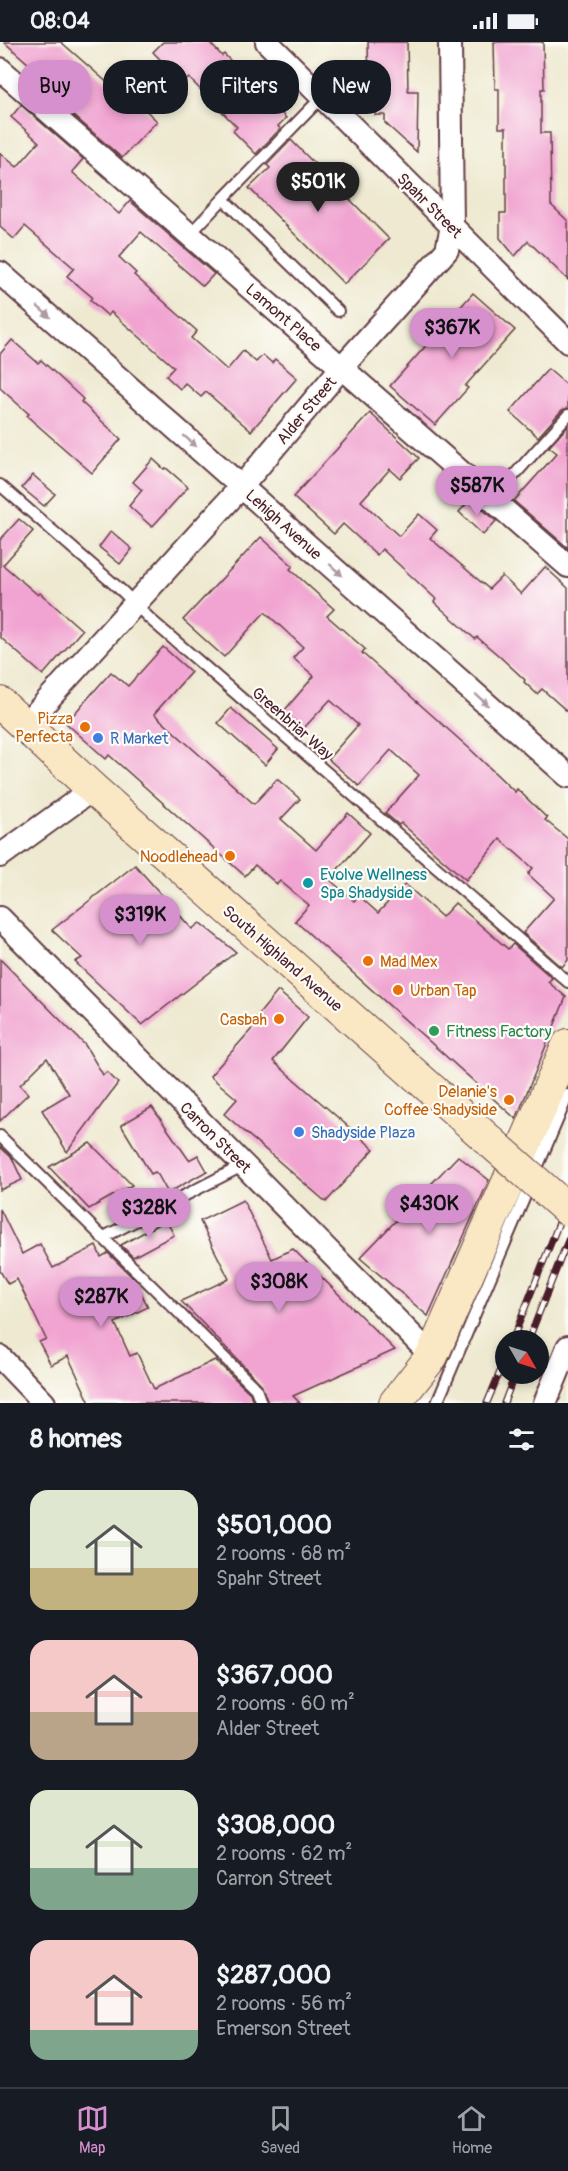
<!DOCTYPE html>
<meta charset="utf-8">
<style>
body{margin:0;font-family:Pangolin,sans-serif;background:#20242c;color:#f1f3f6;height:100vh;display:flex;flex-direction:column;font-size:22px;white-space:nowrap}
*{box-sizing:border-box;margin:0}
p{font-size:20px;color:#9ea1a6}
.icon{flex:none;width:33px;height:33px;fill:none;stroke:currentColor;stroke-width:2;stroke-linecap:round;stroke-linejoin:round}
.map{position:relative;height:1361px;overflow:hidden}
.side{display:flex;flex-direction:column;background:#171b24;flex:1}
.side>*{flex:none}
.banner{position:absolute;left:18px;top:18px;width:532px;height:54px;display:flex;gap:12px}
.needle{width:39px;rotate:129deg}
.controls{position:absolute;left:495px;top:1288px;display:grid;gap:12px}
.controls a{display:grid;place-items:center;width:54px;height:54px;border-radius:50%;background:#171b24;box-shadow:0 3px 9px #0003;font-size:30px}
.price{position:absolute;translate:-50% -51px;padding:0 14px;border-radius:21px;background:#d690ce;color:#111;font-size:20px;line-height:39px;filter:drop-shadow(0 2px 3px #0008)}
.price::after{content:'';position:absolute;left:50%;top:36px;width:18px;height:14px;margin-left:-9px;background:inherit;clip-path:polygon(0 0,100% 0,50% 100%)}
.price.active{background:#222;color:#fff}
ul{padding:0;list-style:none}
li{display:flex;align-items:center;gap:18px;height:150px;padding:0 30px}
li span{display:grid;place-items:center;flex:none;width:168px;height:120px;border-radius:18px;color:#555}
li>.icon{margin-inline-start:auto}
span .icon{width:72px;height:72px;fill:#fffc;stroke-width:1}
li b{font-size:26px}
h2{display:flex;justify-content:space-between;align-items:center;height:72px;padding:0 30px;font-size:26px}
.pill{padding:0 21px;border-radius:24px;background:#171b24;box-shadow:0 3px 9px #0003;font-size:21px;line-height:54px}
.pill.active{background:#d690ce;color:#111}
.status{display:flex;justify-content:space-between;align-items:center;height:42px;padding:0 30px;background:#171b24;direction:ltr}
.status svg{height:16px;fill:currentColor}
.menu{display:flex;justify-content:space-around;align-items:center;height:84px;border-top:2px solid #363941;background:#171b24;font-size:16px;color:#9ea1a6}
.menu a{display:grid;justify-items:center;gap:3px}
.menu .active{color:#d690ce}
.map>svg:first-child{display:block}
.building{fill:#f1a4d1}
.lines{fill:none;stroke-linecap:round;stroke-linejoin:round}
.lane-casing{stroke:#633d44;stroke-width:14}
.street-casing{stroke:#633d44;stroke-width:26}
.secondary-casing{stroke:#633d44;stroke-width:34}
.lane{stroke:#fff;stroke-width:10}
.street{stroke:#fff;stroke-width:22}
.secondary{stroke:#fae7c3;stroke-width:32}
.rail-casing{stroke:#4a1f2b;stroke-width:7}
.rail{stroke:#fdfcf7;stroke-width:4.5;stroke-dasharray:14;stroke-linecap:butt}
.secondary-bridge-casing{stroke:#633d44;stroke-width:34;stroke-linecap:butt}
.secondary-bridge{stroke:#fae7c3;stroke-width:32}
.oneway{fill:#ae9aa0}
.food-dot{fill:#e8710a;stroke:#fdfcf7;stroke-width:2}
.shop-dot{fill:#3f7fe0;stroke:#fdfcf7;stroke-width:2}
.culture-dot{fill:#0f9aa8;stroke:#fdfcf7;stroke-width:2}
.leisure-dot{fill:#2e9e5b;stroke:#fdfcf7;stroke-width:2}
.labels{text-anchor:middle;stroke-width:4.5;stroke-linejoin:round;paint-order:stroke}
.street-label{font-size:16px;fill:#4a1f2b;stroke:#fdfcf7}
.food-label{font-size:16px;fill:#c56008;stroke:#fdfcf7;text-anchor:end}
.shop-label{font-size:16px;fill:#366cbe;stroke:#fdfcf7;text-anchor:start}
.culture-label{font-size:16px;fill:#0d838f;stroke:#fdfcf7;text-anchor:start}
.leisure-label{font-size:16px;fill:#27864d;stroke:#fdfcf7;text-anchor:start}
</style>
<div class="status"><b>08:04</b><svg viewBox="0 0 49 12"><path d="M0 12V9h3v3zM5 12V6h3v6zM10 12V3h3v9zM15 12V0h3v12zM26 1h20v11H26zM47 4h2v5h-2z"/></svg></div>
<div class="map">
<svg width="568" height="1361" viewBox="0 0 568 1361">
<rect width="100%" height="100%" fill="#fdfcf7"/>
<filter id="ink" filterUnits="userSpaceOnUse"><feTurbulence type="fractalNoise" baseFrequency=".0167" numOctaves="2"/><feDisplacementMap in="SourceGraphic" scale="12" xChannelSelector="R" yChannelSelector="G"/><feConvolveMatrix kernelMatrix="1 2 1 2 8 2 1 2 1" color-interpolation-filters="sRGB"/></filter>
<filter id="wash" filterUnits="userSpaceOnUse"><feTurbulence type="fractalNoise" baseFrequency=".008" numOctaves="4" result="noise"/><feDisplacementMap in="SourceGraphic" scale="24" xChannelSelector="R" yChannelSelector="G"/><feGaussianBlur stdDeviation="1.35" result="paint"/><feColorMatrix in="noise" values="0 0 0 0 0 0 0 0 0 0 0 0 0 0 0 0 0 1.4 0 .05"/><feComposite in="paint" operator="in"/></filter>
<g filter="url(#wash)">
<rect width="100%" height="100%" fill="#eee9d0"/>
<g id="blocks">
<!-- building -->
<g class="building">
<polygon points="4,0 61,0 110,43 114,38 157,79 122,116 39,43 41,40 34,34 38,30"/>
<polygon points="163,0 209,0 222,14 224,12 286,76 278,84 280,87 256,112 233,89 237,85 189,36 183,41 153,10"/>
<polygon points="368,0 407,0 408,49 418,49 417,110 385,81 385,73 375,73 374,43 369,44"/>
<polygon points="494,0 543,0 544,47 541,47 541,91 550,91 551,163 568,179 568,238 528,199 515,214 500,196 500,171 506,171 506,86 499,86 499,47 495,47"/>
<polygon points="21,63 83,117 72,130 119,172 130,159 214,232 203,244 141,190 119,215 136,231 134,233 197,289 191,296 227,328 243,309 256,320 263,313 272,321 275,317 297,336 251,389 206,350 201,355 185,341 180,347 166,334 174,325 111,270 108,274 90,258 92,255 67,234 74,226 25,184 14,197 0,185 0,111 17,125 39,100 11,75"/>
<polygon points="291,98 389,197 344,242 249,146 270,126 267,123"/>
<polygon points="473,251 515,288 465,344 468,346 435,383 390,344"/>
<polygon points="12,298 38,321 41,318 83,357 81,360 121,397 92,431 27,374 29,372 0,346 0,312"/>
<polygon points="548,327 568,344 568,366 562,368 538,395 510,370"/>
<polygon points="370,371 419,416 400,436 390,427 361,459 399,494 419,472 437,488 430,496 489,547 502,534 521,552 545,525 568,546 568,670 542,647 537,652 524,640 525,638 498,613 477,595 475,597 434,560 436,557 382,507 377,513 343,482 334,492 293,455"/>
<polygon points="568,384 568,506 514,459 557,411 549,405"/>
<polygon points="153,417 164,427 166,426 188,445 152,485 129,464 142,448 133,440"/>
<polygon points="33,433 55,452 44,464 22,446"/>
<polygon points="471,457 496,479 483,493 459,470"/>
<polygon points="19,477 33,489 3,523 38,553 40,551 82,588 43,633 0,595 0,498"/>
<polygon points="111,489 132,507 120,522 99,505"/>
<polygon points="261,495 293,524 290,527 334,567 327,574 365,607 362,611 469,706 515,750 517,747 547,776 545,778 568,797 568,918 562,925 523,891 554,856 528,832 533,826 500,797 466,838 401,781 399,783 385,771 419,733 391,708 359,744 328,717 358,683 330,658 303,687 284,669 314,634 293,616 303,605 265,570 224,615 183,578"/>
<polygon points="163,605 191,630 154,672 254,762 277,737 300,757 281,777 316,808 348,771 370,791 329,837 354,859 359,854 378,871 405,842 442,875 455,861 508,907 513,902 552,936 548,940 566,955 516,1077 295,879 309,863 280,839 277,842 255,823 245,834 109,713 106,717 66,681 111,630 128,644"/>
<polygon points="231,666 278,707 265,723 218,681"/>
<polygon points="135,823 192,887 200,881 236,910 142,983 75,920 82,916 52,888"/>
<polygon points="0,917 85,1003 103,1033 107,1030 118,1041 67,1110 42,1068 69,1052 47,1016 20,1043 28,1052 0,1079"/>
<polygon points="278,949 308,975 273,1019 374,1107 326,1160 224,1072 237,1057 210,1034 258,980 255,977"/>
<polygon points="152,1065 189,1118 198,1113 207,1129 168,1151 158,1133 155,1130 151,1132 121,1083"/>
<polygon points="90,1101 132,1143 89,1167 49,1125"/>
<polygon points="0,1105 12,1116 22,1138 0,1148"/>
<polygon points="458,1114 489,1138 428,1274 360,1216"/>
<polygon points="243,1158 272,1217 293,1207 395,1308 293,1354 300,1361 268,1361 261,1342 181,1259 229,1237 200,1179"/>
<polygon points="0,1167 22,1212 40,1202 53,1226 96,1204 101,1215 108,1211 135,1238 148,1265 115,1281 130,1314 137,1311 154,1347 215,1318 250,1351 253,1361 90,1361 68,1314 51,1323 39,1300 46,1297 17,1237 8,1242 0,1229"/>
<polygon points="166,1178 174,1193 133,1215 121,1203"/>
</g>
</g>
</g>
<g filter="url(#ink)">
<use href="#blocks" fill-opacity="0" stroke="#633d44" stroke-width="1.5"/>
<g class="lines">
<!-- lane casing -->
<g class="lane-casing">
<g id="lane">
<polyline points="322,55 223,157 338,269"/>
<polyline points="190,192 223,157"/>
<polyline points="0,443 122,549 150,577 568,940"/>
<polyline points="493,457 568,373"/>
<polyline points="0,1094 256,1347 261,1361"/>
<polyline points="102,1196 244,1123"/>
<polyline points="437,1361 568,1053"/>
</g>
</g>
<!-- street casing -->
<g class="street-casing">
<g id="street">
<polyline points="267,0 568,300"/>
<polyline points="0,27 568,524"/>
<polyline points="0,231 568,734"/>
<polyline points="25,683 242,444 342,325 447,208 452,184 450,0"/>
<polyline points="0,814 93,747"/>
<polyline points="0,876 432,1314"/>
<polyline points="0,1315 44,1361"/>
<polyline points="545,1361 568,1305"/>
</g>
</g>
<!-- secondary casing -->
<g class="secondary-casing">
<g id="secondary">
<polyline points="0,661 93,747 492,1101"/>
<polyline points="395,1361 432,1314 568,1003"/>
</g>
</g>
<!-- lane -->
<use href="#lane" class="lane"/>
<!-- street -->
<use href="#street" class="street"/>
<!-- secondary -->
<use href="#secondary" class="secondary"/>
<!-- rail casing -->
<g class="rail-casing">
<g id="rail">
<polyline points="512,1299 568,1158"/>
<polyline points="528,1299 568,1198"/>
<polyline points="487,1361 506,1315"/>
<polyline points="504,1361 515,1332"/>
</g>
</g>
<!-- rail -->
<use href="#rail" class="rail"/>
<!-- secondary-bridge casing -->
<g class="secondary-bridge-casing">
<polyline id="secondary-bridge" points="492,1101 568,1168"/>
</g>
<!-- secondary-bridge -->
<use href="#secondary-bridge" class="secondary-bridge"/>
</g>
<!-- one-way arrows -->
<defs><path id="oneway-solid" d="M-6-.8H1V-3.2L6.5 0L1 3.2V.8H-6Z" transform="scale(1.5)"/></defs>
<g class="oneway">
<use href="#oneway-solid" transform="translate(44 270) rotate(41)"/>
<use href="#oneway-solid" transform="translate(190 399) rotate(41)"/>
<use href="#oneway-solid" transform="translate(336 528) rotate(42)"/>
<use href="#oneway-solid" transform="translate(482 658) rotate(42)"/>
</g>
</g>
<!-- markers -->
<g class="food-dot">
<circle cx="85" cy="685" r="6"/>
<circle cx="230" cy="814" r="6"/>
<circle cx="368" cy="919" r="6"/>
<circle cx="398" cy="948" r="6"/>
<circle cx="279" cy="977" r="6"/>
<circle cx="509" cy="1058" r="6"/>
</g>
<g class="shop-dot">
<circle cx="98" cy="696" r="6"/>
<circle cx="299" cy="1090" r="6"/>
</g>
<circle class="culture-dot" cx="308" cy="841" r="6"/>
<circle class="leisure-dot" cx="434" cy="989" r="6"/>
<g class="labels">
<!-- street labels -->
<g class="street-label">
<text transform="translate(430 163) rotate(45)" y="6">Spahr Street</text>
<text transform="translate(284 275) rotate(41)" y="6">Lamont Place</text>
<text transform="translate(306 368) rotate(-50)" y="6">Alder Street</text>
<text transform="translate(284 482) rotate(42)" y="6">Lehigh Avenue</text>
<text transform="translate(293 681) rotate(41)" y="6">Greenbriar Way</text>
<text transform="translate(283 916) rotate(41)" y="6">South Highland Avenue</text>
<text transform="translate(216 1095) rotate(45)" y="6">Carron Street</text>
</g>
<!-- food labels -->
<g class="food-label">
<text x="73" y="682">Pizza<tspan x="73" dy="18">Perfecta</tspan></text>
<text x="218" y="820">Noodlehead</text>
<text x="380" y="925" text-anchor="start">Mad Mex</text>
<text x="410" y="954" text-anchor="start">Urban Tap</text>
<text x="267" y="983">Casbah</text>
<text x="497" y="1055">Delanie's<tspan x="497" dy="18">Coffee Shadyside</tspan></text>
</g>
<!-- shop labels -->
<g class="shop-label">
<text x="110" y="702">R Market</text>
<text x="311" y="1096">Shadyside Plaza</text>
</g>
<!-- culture labels -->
<g class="culture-label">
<text x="320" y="838">Evolve Wellness<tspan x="320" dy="18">Spa Shadyside</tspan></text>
</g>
<!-- leisure labels -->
<g class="leisure-label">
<text x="446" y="995">Fitness Factory</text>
</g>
</g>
</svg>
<div class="controls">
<a><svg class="needle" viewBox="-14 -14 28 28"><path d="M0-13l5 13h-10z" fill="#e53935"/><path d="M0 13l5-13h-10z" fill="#9ea1a6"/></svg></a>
</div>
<b class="price active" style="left:318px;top:171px">$501K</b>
<b class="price" style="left:452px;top:317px">$367K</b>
<b class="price" style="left:477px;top:475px">$587K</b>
<b class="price" style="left:140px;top:904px">$319K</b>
<b class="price" style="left:429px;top:1193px">$430K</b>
<b class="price" style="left:149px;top:1197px">$328K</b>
<b class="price" style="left:279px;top:1271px">$308K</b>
<b class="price" style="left:101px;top:1286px">$287K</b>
<div class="banner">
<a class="pill active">Buy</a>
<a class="pill">Rent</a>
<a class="pill">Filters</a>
<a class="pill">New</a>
</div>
</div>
<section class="side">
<h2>8 homes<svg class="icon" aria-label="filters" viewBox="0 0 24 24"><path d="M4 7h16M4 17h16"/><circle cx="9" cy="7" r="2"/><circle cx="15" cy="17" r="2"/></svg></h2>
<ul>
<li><span style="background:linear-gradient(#dfe7d0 65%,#c2b280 0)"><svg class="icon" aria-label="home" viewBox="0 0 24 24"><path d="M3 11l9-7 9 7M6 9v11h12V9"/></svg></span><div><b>$501,000</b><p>2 rooms · 68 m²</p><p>Spahr Street</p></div></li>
<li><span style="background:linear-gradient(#f6c9c9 60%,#b9a48a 0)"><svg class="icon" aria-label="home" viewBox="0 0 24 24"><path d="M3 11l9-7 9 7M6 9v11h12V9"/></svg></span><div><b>$367,000</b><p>2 rooms · 60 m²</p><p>Alder Street</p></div></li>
<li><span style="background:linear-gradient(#dfe7d0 65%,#7fa58c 0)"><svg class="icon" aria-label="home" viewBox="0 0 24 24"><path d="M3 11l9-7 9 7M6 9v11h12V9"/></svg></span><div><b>$308,000</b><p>2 rooms · 62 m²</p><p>Carron Street</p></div></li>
<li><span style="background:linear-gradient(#f6c9c9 75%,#7fa58c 0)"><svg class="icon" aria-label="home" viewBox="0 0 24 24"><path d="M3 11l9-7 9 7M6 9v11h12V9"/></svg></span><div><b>$287,000</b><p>2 rooms · 56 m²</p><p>Emerson Street</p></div></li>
</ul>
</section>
<nav class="menu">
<a class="active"><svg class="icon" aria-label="map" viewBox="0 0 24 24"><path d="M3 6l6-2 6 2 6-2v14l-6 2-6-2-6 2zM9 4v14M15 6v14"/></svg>Map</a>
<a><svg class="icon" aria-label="saved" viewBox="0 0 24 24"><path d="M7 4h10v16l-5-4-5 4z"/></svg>Saved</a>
<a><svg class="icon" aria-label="home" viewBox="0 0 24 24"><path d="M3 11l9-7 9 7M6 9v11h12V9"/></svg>Home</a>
</nav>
